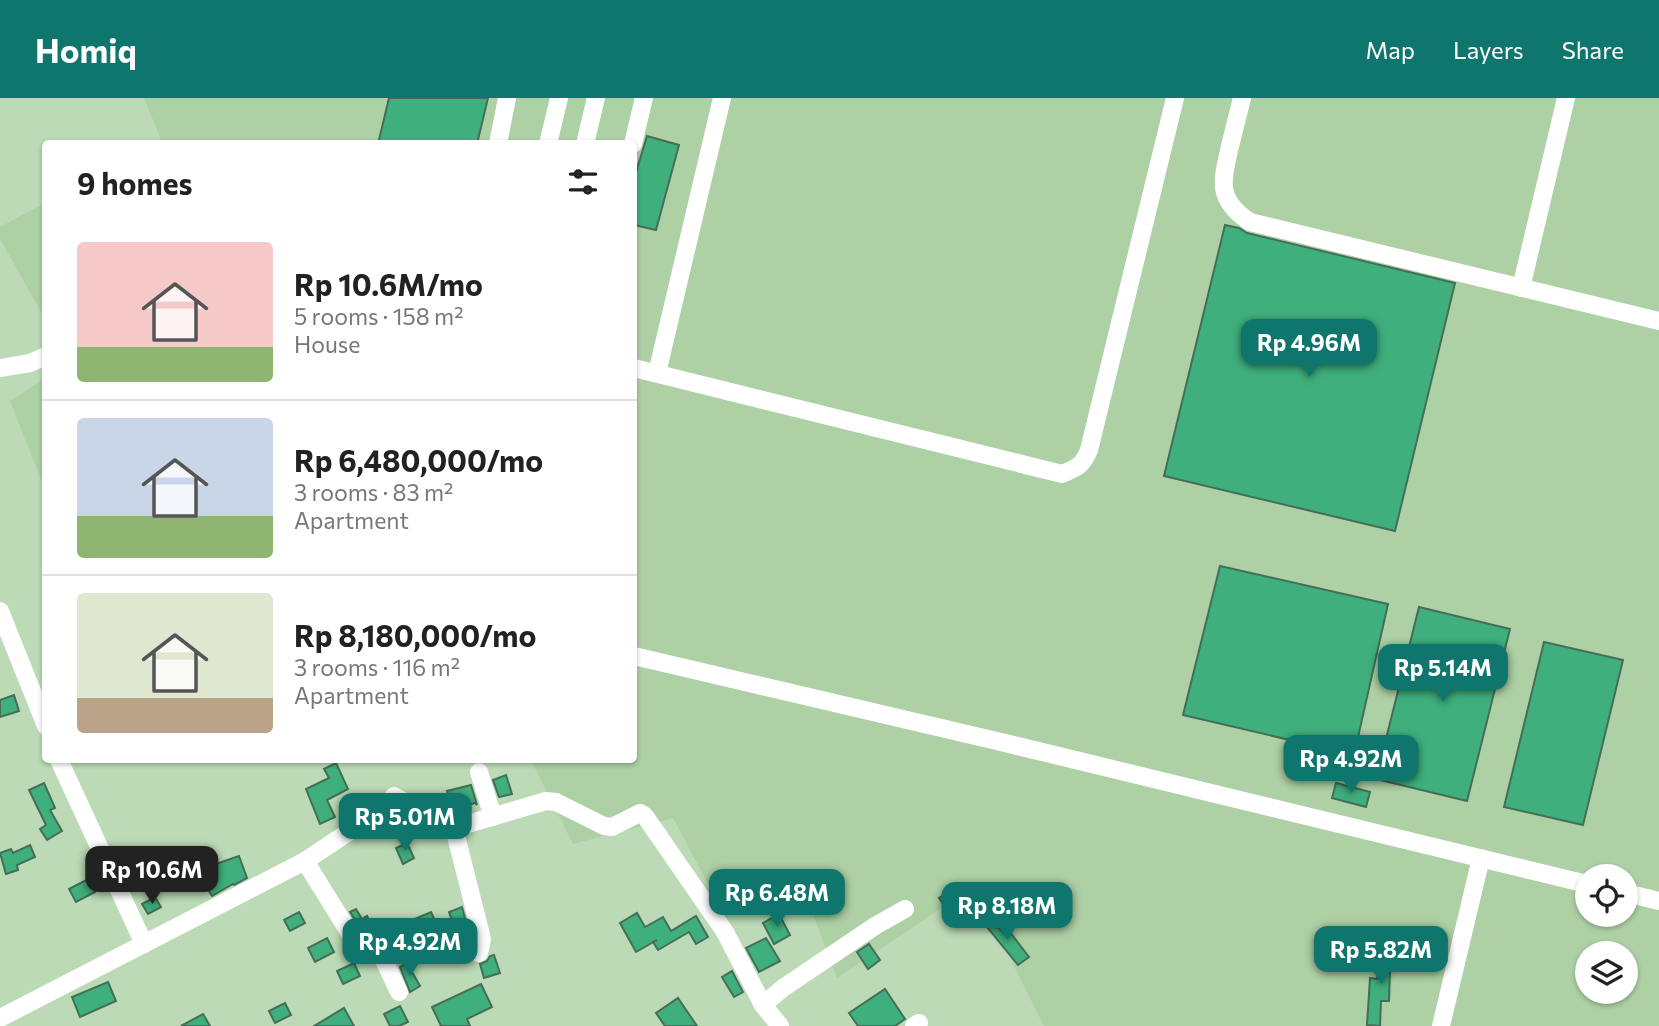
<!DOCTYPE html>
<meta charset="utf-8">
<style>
body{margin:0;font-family:Commissioner,sans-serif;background:#f6f6f6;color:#222;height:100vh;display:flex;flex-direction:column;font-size:26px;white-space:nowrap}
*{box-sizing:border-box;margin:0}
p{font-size:23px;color:#767676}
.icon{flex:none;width:38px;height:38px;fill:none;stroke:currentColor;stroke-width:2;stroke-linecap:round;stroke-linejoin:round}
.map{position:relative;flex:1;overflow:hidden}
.details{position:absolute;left:42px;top:42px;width:595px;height:623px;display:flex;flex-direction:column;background:#fff;border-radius:7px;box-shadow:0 2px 5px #0004}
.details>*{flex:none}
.fabs{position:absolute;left:1575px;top:766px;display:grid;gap:14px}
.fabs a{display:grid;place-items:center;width:63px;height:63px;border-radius:50%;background:#fff;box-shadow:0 2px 5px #0004;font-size:35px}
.price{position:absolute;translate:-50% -60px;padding:0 16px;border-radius:14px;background:#0f766e;color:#fff;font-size:23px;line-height:46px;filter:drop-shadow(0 2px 4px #0008)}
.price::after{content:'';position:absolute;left:50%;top:42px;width:21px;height:16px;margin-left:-10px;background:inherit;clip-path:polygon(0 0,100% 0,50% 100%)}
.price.selected{background:#222;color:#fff}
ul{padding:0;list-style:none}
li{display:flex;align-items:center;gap:21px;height:175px;padding:0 35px}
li+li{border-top:2px solid #e0e0e0}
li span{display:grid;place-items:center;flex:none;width:196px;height:140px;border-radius:7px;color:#555}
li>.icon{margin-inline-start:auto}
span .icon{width:84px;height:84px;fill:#fffc;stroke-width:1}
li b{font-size:30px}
h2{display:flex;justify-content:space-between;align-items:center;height:84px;padding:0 35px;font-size:30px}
header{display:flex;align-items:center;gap:42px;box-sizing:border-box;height:98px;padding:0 35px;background:#0f766e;color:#fff}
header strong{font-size:33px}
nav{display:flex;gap:38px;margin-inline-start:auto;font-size:24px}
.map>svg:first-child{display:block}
.built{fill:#add0a5;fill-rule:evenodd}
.building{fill:#3fb07d;stroke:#446e58;stroke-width:2}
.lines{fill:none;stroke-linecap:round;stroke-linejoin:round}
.minor{stroke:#fff;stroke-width:18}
</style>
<header>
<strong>Homiq</strong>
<nav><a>Map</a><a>Layers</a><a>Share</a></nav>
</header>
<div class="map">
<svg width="1659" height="928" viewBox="0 0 1659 928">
<rect width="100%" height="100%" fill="#bbdab5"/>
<!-- built -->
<g class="built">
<path d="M144,0H1659V928H1044L974,788L837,880L801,784L722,812L673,720L573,746L531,662H634V46L160,45L162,44ZM1587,779H1626V817H1587ZM1587,856H1626V894H1587Z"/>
<polygon points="45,105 45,221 0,141 0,129"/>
<polygon points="45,280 45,391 10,303"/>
</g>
<!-- building -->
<g class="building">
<polygon points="389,0 488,0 477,46 378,46"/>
<polygon points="647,38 679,47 656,132 634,127 634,81"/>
<polygon points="1225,127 1239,130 1247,135 1455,185 1395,433 1164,378"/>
<polygon points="1220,468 1388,506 1354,657 1183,617"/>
<polygon points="1419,509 1510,531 1467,703 1376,681"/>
<polygon points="1544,544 1623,562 1583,727 1504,709"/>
<polygon points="14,597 19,613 0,619 0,602"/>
<polygon points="336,665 348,691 327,702 335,719 320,726 306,691 329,680 324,671"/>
<polygon points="506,677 512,696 499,699 493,682"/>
<polygon points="44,685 55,710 50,712 62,733 47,742 40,731 46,727 29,692"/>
<polygon points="1336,685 1370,694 1366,709 1332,700"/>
<polygon points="471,687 477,707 475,705 452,712 447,693"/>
<polygon points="407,745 414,760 403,766 396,750"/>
<polygon points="30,747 35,759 17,767 18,772 6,776 0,755 11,751 13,755"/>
<polygon points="239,758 247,780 234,787 233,786 212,798 198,777 213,767"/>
<polygon points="88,781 95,794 76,804 69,791"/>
<polygon points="949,794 961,813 952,819 939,800"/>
<polygon points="155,799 161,809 148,816 142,806"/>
<polygon points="462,809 466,824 454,829 449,814"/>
<polygon points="356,811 362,821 367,818 374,831 362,833 350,814"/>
<polygon points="299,814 305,825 290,833 284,822"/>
<polygon points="431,814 437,827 416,837 410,823"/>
<polygon points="637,815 645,829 663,819 671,833 696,818 708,839 696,846 689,834 658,852 653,844 657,842 636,854 620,825"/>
<polygon points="779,816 790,837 774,846 763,825"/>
<polygon points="986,818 1005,836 1009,833 1029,859 1018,867 982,823"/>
<polygon points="327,840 334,854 315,864 308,850"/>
<polygon points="766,840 780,863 759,874 746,850"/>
<polygon points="869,846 880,862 868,871 857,854"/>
<polygon points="1382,852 1400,855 1397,873 1390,872 1389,903 1381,903 1380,928 1367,927 1370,880 1377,881"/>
<polygon points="494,857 500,875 484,880 480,866 487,863 490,858"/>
<polygon points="354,865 360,878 343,886 337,873"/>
<polygon points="407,865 420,888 410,894 400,869"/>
<polygon points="732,873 743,894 734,899 722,879"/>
<polygon points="108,884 116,903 80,919 72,899"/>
<polygon points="481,886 492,909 467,921 470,928 441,928 432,909"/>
<polygon points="885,891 905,921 895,928 858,928 849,915"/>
<polygon points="678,900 697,928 665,928 656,915"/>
<polygon points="285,905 291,917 275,925 269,913"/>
<polygon points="400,908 408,924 399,928 390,928 384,916"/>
<polygon points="344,910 354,928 314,928"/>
<polygon points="203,916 210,928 181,928"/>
</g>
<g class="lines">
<!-- minor -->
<g class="minor">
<path d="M1242,0C1238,16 1234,32 1230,48C1222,84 1216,101 1250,124L1659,223"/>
<polyline points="498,46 507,0"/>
<polyline points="548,46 559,0"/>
<polyline points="585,46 596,0"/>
<polyline points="633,46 644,0"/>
<polyline points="1521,190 1566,0"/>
<polyline points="0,270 30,265 46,258"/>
<path d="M634,270L1062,376C1077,370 1083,367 1089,352L1175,0"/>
<polyline points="657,275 722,0"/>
<polyline points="0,513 46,628"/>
<polyline points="634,558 1001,644 1587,786"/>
<polyline points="59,662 144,846"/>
<polyline points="479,674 493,719"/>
<polyline points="454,730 482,841 479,855"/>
<polyline points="305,763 354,842 357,845 373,842 376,845 399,894"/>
<polyline points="1626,795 1659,803"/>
<polyline points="763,907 783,890 875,828 905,811"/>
<polyline points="0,920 305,763 383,711 394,698 448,728 454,730 546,703 556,704 604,728 612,729 640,715 645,718 725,834 763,907 780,928"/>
<polyline points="914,928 919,925"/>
<polyline points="1441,928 1481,760"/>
</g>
</g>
</svg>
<div class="fabs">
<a><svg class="icon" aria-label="locate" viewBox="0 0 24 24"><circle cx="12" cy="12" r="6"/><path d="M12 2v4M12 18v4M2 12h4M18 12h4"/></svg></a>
<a><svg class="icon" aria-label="layers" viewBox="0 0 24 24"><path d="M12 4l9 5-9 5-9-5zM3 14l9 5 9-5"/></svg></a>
</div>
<b class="price" style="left:1309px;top:281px">Rp 4.96M</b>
<b class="price" style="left:1443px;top:606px">Rp 5.14M</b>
<b class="price" style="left:1351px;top:697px">Rp 4.92M</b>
<b class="price" style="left:405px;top:755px">Rp 5.01M</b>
<b class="price selected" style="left:152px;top:808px">Rp 10.6M</b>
<b class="price" style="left:777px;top:831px">Rp 6.48M</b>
<b class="price" style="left:1007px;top:844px">Rp 8.18M</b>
<b class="price" style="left:410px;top:880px">Rp 4.92M</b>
<b class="price" style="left:1381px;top:888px">Rp 5.82M</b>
<section class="details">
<h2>9 homes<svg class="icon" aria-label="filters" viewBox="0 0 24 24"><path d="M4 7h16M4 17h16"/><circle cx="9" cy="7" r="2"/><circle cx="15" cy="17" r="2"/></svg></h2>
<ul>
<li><span style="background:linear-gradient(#f6c9c9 75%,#8fb573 0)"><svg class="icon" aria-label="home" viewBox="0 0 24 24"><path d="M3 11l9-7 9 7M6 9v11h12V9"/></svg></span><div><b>Rp 10.6M/mo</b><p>5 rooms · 158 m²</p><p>House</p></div></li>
<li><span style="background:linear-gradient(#c9d6e8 70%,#8fb573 0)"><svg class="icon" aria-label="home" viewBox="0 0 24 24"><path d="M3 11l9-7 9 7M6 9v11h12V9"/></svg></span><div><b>Rp 6,480,000/mo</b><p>3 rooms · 83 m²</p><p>Apartment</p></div></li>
<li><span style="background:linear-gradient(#dfe7d0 75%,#b9a48a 0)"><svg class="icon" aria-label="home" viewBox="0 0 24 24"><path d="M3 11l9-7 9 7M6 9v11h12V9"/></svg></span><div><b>Rp 8,180,000/mo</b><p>3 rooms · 116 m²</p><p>Apartment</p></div></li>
</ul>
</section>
</div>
